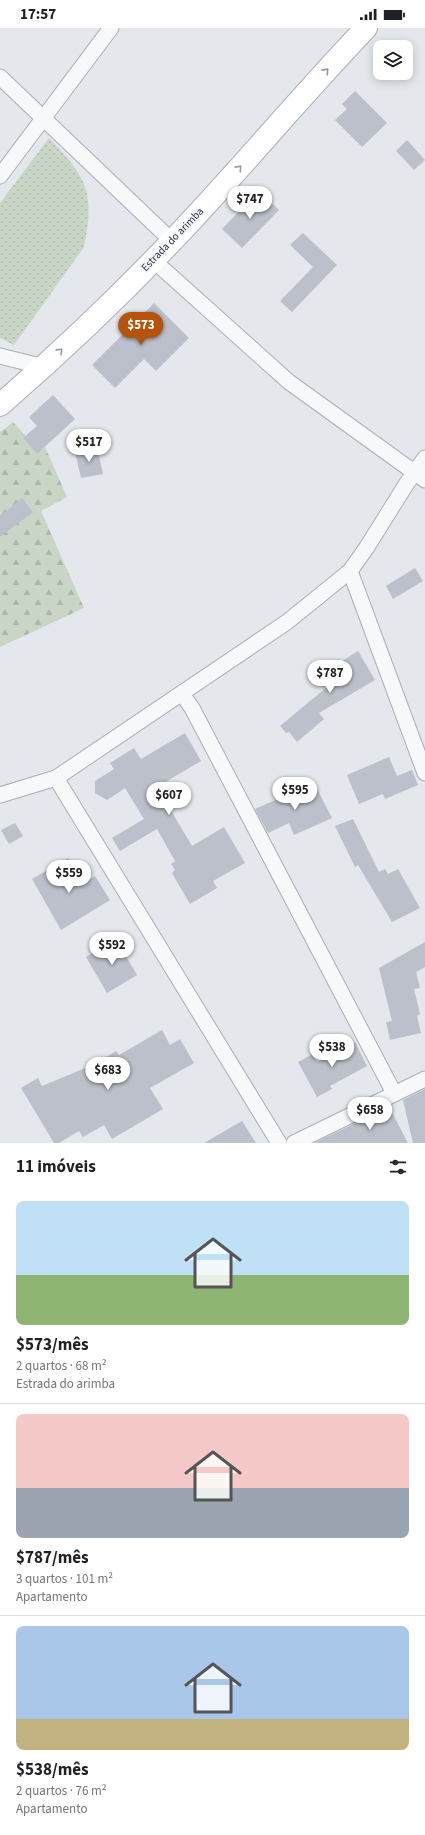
<!DOCTYPE html>
<html lang="pt">
<meta charset="utf-8">
<style>
body{margin:0;font-family:"Source Sans 3",sans-serif;background:#f2f2f2;color:#202124;height:100vh;display:flex;flex-direction:column;font-size:15px;white-space:nowrap}
*{box-sizing:border-box;margin:0}
p{font-size:13px;color:#757577}
.icon{flex:none;width:22px;height:22px;fill:none;stroke:currentColor;stroke-width:2;stroke-linecap:round;stroke-linejoin:round}
.map{position:relative;height:1115px;overflow:hidden}
.side{display:flex;flex-direction:column;background:#fff;flex:1}
.side>*{flex:none}
.controls{position:absolute;left:373px;top:12px;display:grid;gap:8px}
.controls a{display:grid;place-items:center;width:40px;height:40px;border-radius:8px;background:#fff;box-shadow:0 2px 10px #0003;font-size:20px}
.price{position:absolute;translate:-50% -34px;padding:0 9px;border-radius:14px;background:#fff;color:#222;font-size:13px;line-height:26px;filter:drop-shadow(0 1px 2px #0008)}
.price::after{content:'';position:absolute;left:50%;top:24px;width:12px;height:9px;margin-left:-6px;background:inherit;clip-path:polygon(0 0,100% 0,50% 100%)}
.price.current{background:#b45309;color:#fff}
ul{padding:0;list-style:none}
li{display:grid;align-content:center;gap:8px;height:212px;padding:0 16px}
li+li{border-top:1px solid #e0e0e0}
li span{display:grid;place-items:center;height:124px;border-radius:8px;color:#555}
li>.icon{margin-inline-start:auto}
span .icon{width:72px;height:72px;fill:#fffc;stroke-width:1}
li b{font-size:17px}
h2{display:flex;justify-content:space-between;align-items:center;height:48px;padding:0 16px;font-size:17px}
.status{display:flex;justify-content:space-between;align-items:center;height:28px;padding:0 20px;background:#fff;direction:ltr}
.status svg{height:11px;fill:currentColor}
.map>svg:first-child{display:block}
.forest{fill:url(#forest-firs)}
.garden{fill:url(#garden-dots)}
.building{fill:#bbc0ca}
.lines{fill:none;stroke-linecap:round;stroke-linejoin:round}
.street-casing{stroke:#a9aeb7;stroke-width:17}
.secondary-casing{stroke:#a9aeb7;stroke-width:24}
.street{stroke:#f7f8fa;stroke-width:15}
.secondary{stroke:#fff;stroke-width:22}
.oneway{stroke:#959aa2}
.labels{text-anchor:middle;stroke-width:3;stroke-linejoin:round;paint-order:stroke}
.street-label{font-size:11px;fill:#2b3445;stroke:#f4f6f9}
</style>
<div class="status"><b>17:57</b><svg viewBox="0 0 49 12"><path d="M0 12V9h3v3zM5 12V6h3v6zM10 12V3h3v9zM15 12V0h3v12zM26 1h20v11H26zM47 4h2v5h-2z"/></svg></div>
<div class="map">
<svg width="425" height="1115" viewBox="0 0 425 1115">
<defs>
<pattern id="forest-firs" width="22" height="20" patternUnits="userSpaceOnUse"><rect width="22" height="20" fill="#c9d6c5"/><path d="M5 1l3.5 6h-7zM16 11l3.5 6h-7z" fill="#adb8ab"/></pattern>
<pattern id="garden-dots" width="8" height="8" patternUnits="userSpaceOnUse"><rect width="8" height="8" fill="#c9d6c5"/><path d="M2 2h.1M6 6h.1" fill="none" stroke="#adb8ab" stroke-width="1.8" stroke-linecap="round"/></pattern>
</defs>
<rect width="100%" height="100%" fill="#e4e7ec"/>
<!-- forest -->
<polygon class="forest" points="13,394 26,408 23,410 37,426 45,419 67,469 41,483 84,580 0,619 0,404"/>
<!-- garden -->
<path class="garden" d="M49,110C87,150 95,164 84,219L14,317L0,310V175Z"/>
<!-- building -->
<g class="building">
<polygon points="355,63 387,95 362,119 335,92 347,81 342,76"/>
<polygon points="407,112 425,132 414,142 396,123"/>
<polygon points="259,163 279,182 242,220 222,201"/>
<polygon points="303,205 337,237 292,284 280,273 313,239 290,217"/>
<polygon points="154,275 189,310 156,343 144,331 115,360 92,337"/>
<polygon points="53,367 75,391 37,426 23,410 37,398 29,389"/>
<polygon points="97,419 103,446 81,450 75,424"/>
<polygon points="22,470 33,484 0,509 0,488"/>
<polygon points="415,540 423,553 393,571 386,558"/>
<polygon points="358,623 375,652 319,685 324,691 297,714 289,704 286,705 280,698 327,659 320,647"/>
<polygon points="185,705 201,733 157,759 192,818 224,799 245,835 213,853 217,860 190,876 172,845 175,842 171,836 175,833 157,801 120,823 112,810 144,791 125,760 107,772 95,765 95,753 114,741 110,735 134,720 141,731"/>
<polygon points="389,729 397,748 412,742 418,757 385,771 383,766 359,776 347,747"/>
<polygon points="314,755 332,790 294,807 289,795 268,805 255,781"/>
<polygon points="353,791 379,844 385,841 388,846 398,841 420,880 392,894 358,837 355,839 335,798"/>
<polygon points="15,795 23,808 9,816 1,802"/>
<polygon points="68,830 83,856 95,848 110,872 61,902 32,851"/>
<polygon points="116,911 137,947 107,965 86,929"/>
<polygon points="425,914 425,939 416,944 420,960 414,961 420,986 417,988 421,1005 390,1012 386,994 392,993 379,940"/>
<polygon points="162,1002 170,1017 180,1011 194,1035 150,1060 163,1081 112,1111 104,1097 83,1109 79,1103 59,1115 54,1115 21,1060 38,1050 42,1058 95,1036 116,1023 119,1027"/>
<polygon points="355,1014 367,1038 330,1058 332,1061 317,1069 298,1034 313,1026 317,1034"/>
<polygon points="425,1061 425,1115 413,1115 403,1072"/>
<polygon points="389,1079 408,1115 314,1115"/>
<polygon points="242,1093 256,1115 204,1115"/>
</g>
<g class="lines">
<!-- street casing -->
<g class="street-casing">
<g id="street">
<polyline points="0,49 172,213"/>
<polyline points="0,148 111,0"/>
<polyline points="153,232 289,354 425,452"/>
<polyline points="0,328 44,339"/>
<polyline points="350,543 425,745"/>
<polyline points="182,666 192,680 394,1065"/>
<polyline points="56,750 279,1115"/>
<polyline points="0,767 56,750 287,594 350,543 367,519 407,455 425,430"/>
<polyline points="294,1115 425,1051"/>
</g>
</g>
<!-- secondary casing -->
<g class="secondary-casing">
<path id="secondary" d="M0,377C60,325 118,270 173,212C239,143 300,69 366,0"/>
</g>
<!-- street -->
<use href="#street" class="street"/>
<!-- secondary -->
<use href="#secondary" class="secondary"/>
</g>
<!-- one-way arrows -->
<defs><path id="oneway-chevron" d="M-2-3.5L2.5 0L-2 3.5" fill="none" stroke-width="1.6" stroke-linecap="round" stroke-linejoin="round"/></defs>
<g class="oneway">
<use href="#oneway-chevron" transform="translate(326 43) rotate(-48)"/>
<use href="#oneway-chevron" transform="translate(239 140) rotate(-48)"/>
<use href="#oneway-chevron" transform="translate(60 323) rotate(-44)"/>
</g>
<g class="labels">
<!-- street labels -->
<g class="street-label">
<text transform="translate(172 211) rotate(-46)" y="4">Estrada do arimba</text>
</g>
</g>
</svg>
<div class="controls">
<a><svg class="icon" aria-label="layers" viewBox="0 0 24 24"><path d="M12 4l9 5-9 5-9-5zM3 14l9 5 9-5"/></svg></a>
</div>
<b class="price" style="left:250px;top:192px">$747</b>
<b class="price current" style="left:141px;top:318px">$573</b>
<b class="price" style="left:89px;top:435px">$517</b>
<b class="price" style="left:330px;top:666px">$787</b>
<b class="price" style="left:295px;top:783px">$595</b>
<b class="price" style="left:169px;top:788px">$607</b>
<b class="price" style="left:69px;top:866px">$559</b>
<b class="price" style="left:112px;top:938px">$592</b>
<b class="price" style="left:332px;top:1040px">$538</b>
<b class="price" style="left:108px;top:1063px">$683</b>
<b class="price" style="left:370px;top:1103px">$658</b>
</div>
<section class="side">
<h2>11 imóveis<svg class="icon" aria-label="filters" viewBox="0 0 24 24"><path d="M4 7h16M4 17h16"/><circle cx="9" cy="7" r="2"/><circle cx="15" cy="17" r="2"/></svg></h2>
<ul>
<li><span style="background:linear-gradient(#bfe0f5 60%,#8fb573 0)"><svg class="icon" aria-label="home" viewBox="0 0 24 24"><path d="M3 11l9-7 9 7M6 9v11h12V9"/></svg></span><div><b>$573/mês</b><p>2 quartos · 68 m²</p><p>Estrada do arimba</p></div></li>
<li><span style="background:linear-gradient(#f6c9c9 60%,#9aa5b1 0)"><svg class="icon" aria-label="home" viewBox="0 0 24 24"><path d="M3 11l9-7 9 7M6 9v11h12V9"/></svg></span><div><b>$787/mês</b><p>3 quartos · 101 m²</p><p>Apartamento</p></div></li>
<li><span style="background:linear-gradient(#a9c7e8 75%,#c2b280 0)"><svg class="icon" aria-label="home" viewBox="0 0 24 24"><path d="M3 11l9-7 9 7M6 9v11h12V9"/></svg></span><div><b>$538/mês</b><p>2 quartos · 76 m²</p><p>Apartamento</p></div></li>
</ul>
</section>
